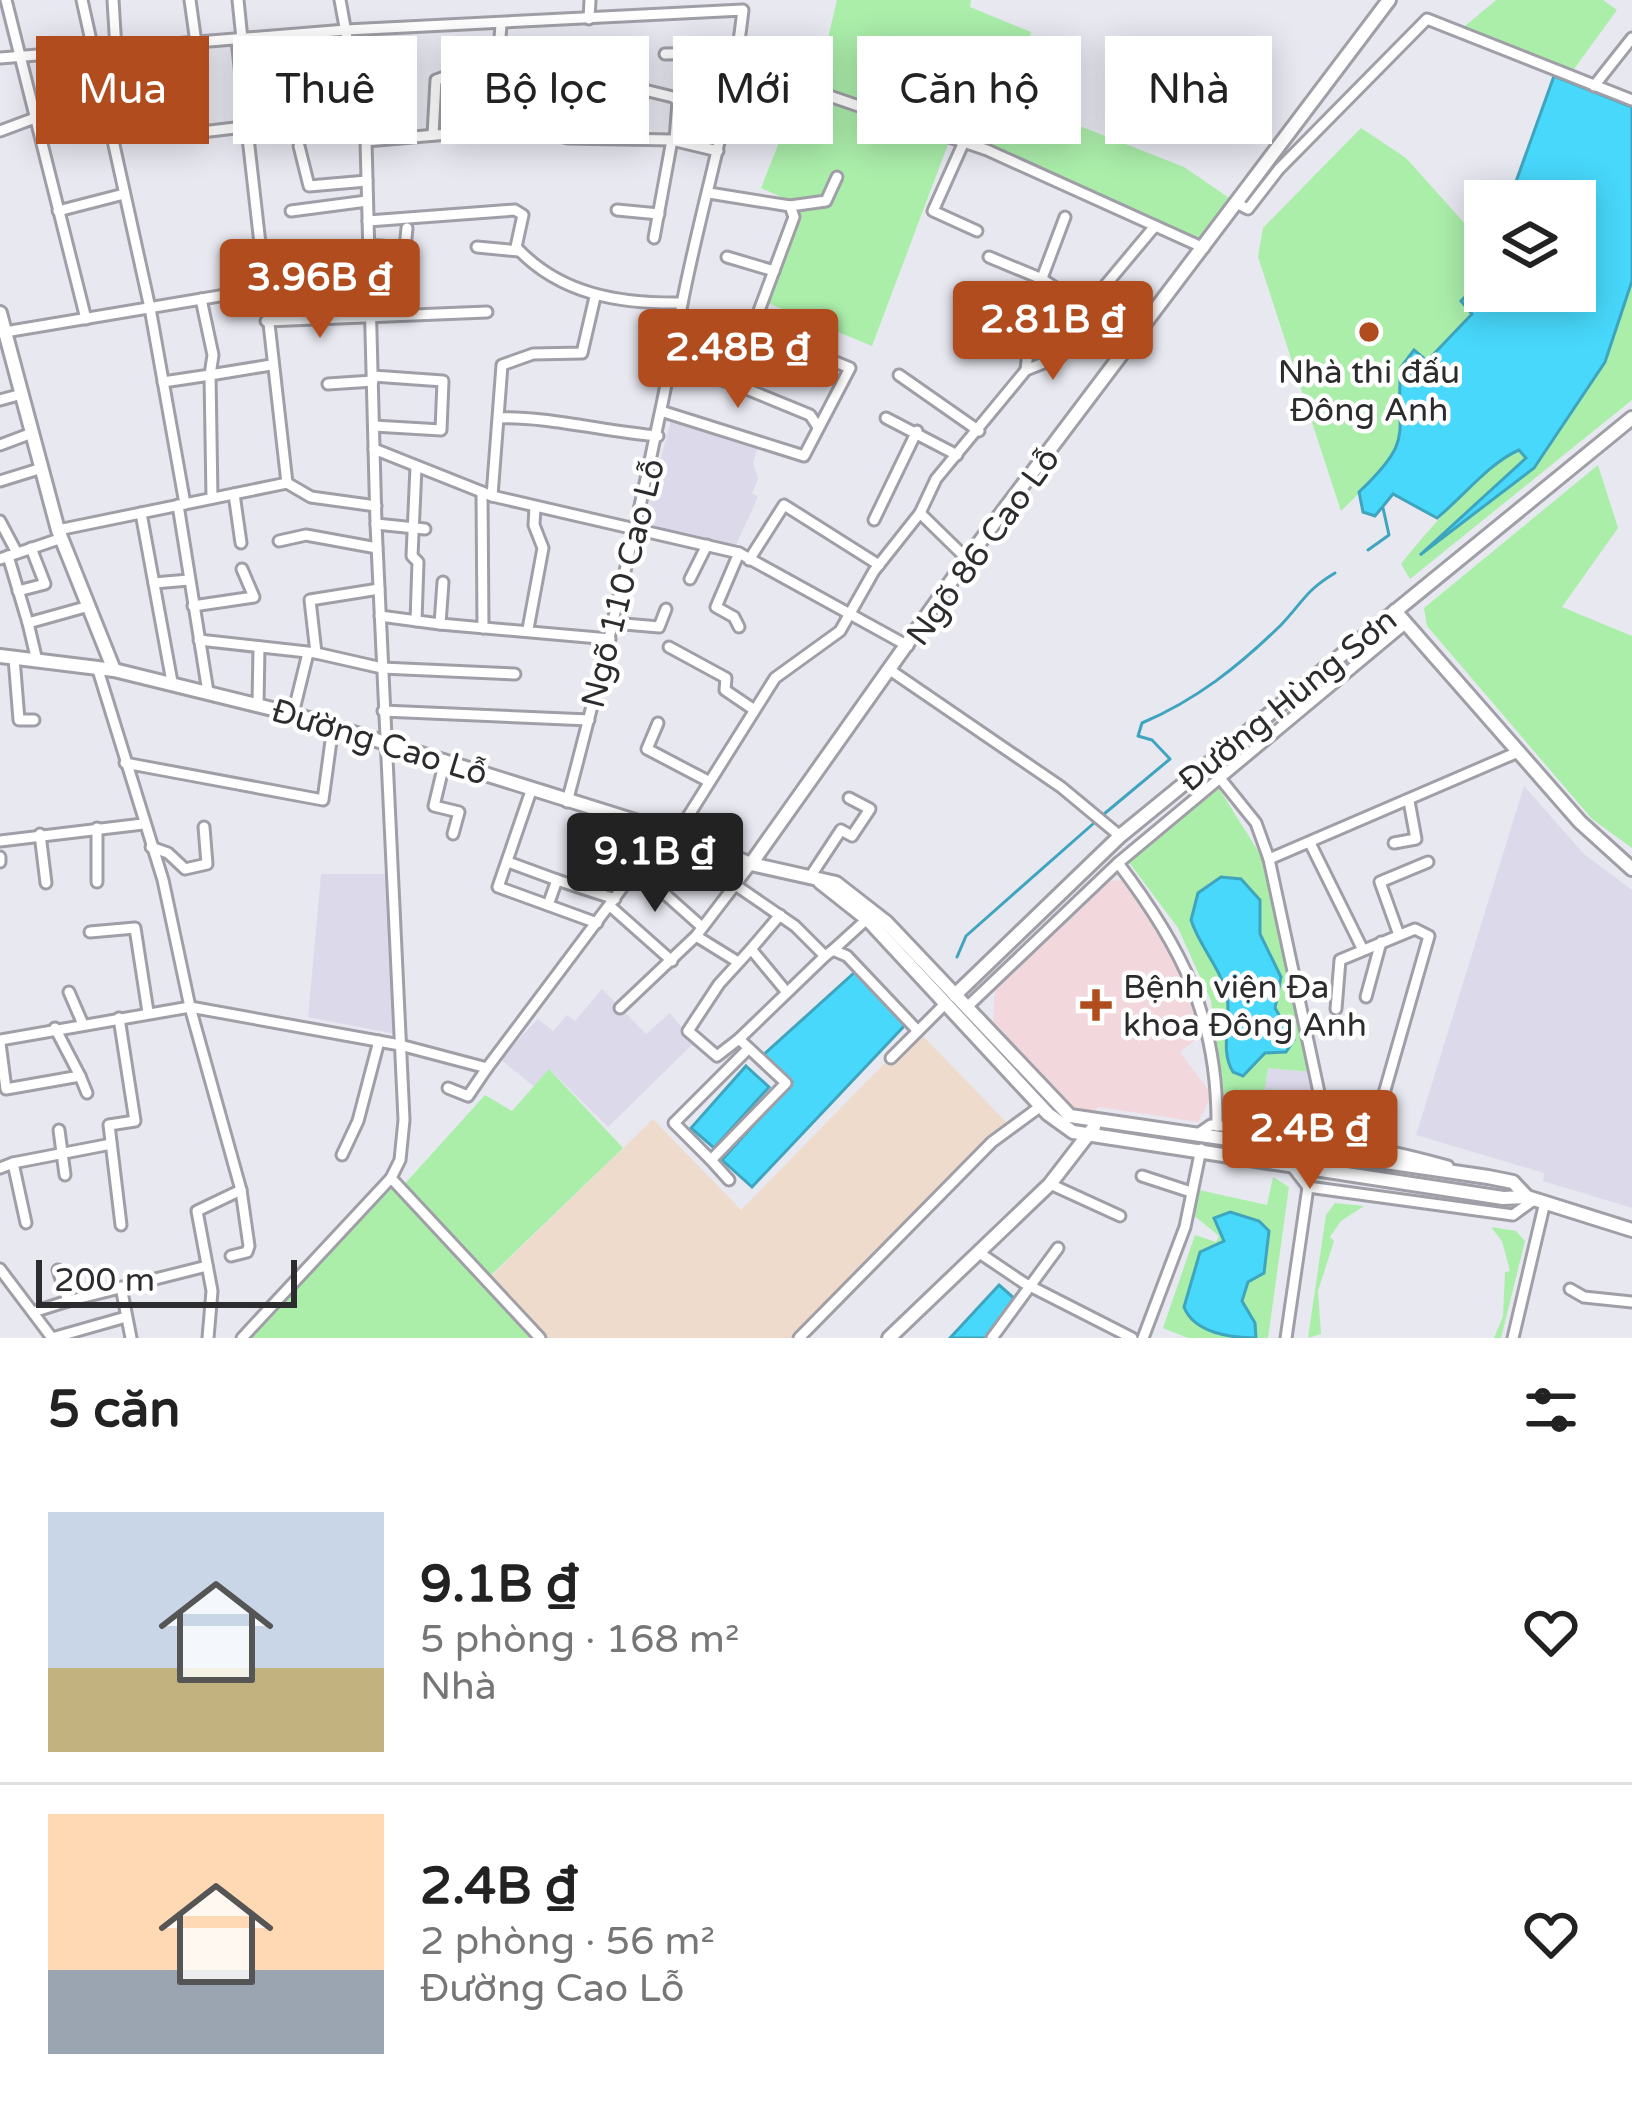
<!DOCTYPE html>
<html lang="vi">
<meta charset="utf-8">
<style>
body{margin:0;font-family:"Varela Round",sans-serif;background:#f2f2f2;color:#222;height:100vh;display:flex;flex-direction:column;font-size:45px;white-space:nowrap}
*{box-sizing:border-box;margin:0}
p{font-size:39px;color:#767676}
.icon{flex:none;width:66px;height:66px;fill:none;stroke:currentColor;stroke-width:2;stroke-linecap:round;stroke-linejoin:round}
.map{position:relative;height:1338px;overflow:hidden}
.side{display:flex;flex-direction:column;background:#fff;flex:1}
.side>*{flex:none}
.top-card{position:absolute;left:36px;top:36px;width:1560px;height:108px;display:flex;gap:24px}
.fabs{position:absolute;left:1464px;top:180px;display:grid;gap:24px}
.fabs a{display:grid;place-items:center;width:132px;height:132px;border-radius:0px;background:#fff;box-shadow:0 6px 30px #0003;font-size:60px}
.scale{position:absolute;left:36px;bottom:30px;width:261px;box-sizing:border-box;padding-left:12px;border:6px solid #2c2c2f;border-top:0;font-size:33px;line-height:42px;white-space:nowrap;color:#2c2c2f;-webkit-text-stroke:9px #fff;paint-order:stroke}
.price{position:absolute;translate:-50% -102px;padding:0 27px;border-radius:12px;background:#b14c1e;color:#fff;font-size:39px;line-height:78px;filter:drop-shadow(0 3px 6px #0008)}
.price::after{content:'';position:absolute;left:50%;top:72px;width:36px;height:27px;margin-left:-18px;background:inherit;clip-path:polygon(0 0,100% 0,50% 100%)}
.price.current{background:#222;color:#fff}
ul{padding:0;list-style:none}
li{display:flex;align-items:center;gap:36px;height:300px;padding:0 48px}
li+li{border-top:3px solid #e0e0e0}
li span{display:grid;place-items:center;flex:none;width:336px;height:240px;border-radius:0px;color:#555}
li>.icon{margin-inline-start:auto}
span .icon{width:144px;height:144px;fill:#fffc;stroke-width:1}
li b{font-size:51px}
h2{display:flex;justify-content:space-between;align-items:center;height:144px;padding:0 48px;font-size:51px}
.tag{padding:0 42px;border-radius:0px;background:#fff;box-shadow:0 6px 30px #0003;font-size:42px;line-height:108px}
.tag.current{background:#b14c1e;color:#fff}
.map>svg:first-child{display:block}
.built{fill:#dcdaea}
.industrial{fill:#efdbcc}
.medical{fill:#f2d7dd}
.green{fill:#abeeaa}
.water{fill:#47d8fb;stroke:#3fa4be;stroke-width:3}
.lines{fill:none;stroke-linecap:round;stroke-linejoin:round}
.stream{stroke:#3fa4be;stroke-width:3}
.street-casing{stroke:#a09fa7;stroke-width:15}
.secondary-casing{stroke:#a09fa7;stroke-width:18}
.street{stroke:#fff;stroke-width:9}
.secondary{stroke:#fff;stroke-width:12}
.poi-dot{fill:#b14c1e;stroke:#fff;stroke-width:4.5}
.labels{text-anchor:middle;stroke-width:9;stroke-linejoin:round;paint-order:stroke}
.poi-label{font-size:33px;fill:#2c2c2f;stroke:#fff}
.street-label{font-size:33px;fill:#2c2c2f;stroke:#fff}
</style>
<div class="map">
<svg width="1632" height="1338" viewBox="0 0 1632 1338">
<rect width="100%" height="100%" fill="#e8e8f1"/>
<!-- built -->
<g class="built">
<polygon points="672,417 758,446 753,463 758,479 752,493 758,497 735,547 643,526"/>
<polygon points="1524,786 1584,854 1632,890 1632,1208 1543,1181 1544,1173 1416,1135"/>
<polygon points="321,874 387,874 395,1034 308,1017"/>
<polygon points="602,989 646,1034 670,1013 694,1043 608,1127 550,1070 536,1088 500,1059 538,1019 553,1031 567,1015 575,1021"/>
<polygon points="1268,1067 1312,1072 1322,1122 1261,1114"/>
</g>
<!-- industrial -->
<polygon class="industrial" points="917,1030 1012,1128 800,1338 539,1338 486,1281 653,1119 741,1210"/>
<!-- medical -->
<polygon class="medical" points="1125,880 1189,980 1203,1034 1180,1052 1212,1095 1198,1122 1099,1107 1091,1113 1076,1111 993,1021 995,991 1110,881"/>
<!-- green -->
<g class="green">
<polygon points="837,0 971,0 970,7 1031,32 1011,99 1184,167 1238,204 1205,249 987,150 950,139 872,346 763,301 795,203 761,188 780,140 725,119 741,69 815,93"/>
<polygon points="1496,0 1603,0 1617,10 1569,76 1458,32"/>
<path d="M1361,128L1406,158L1485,246V276L1462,301L1473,313L1399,390C1411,451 1381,471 1341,511L1258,257L1263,228Z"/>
<path d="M1632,281V400L1410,579L1401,564C1426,532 1484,465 1519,449L1526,459L1423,554L1534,468L1605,362Z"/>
<polygon points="1598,465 1618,528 1562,607 1632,636 1632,848 1592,819 1427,626 1424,608"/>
<polygon points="1216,784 1262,857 1312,1072 1268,1068 1261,1114 1226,1108 1211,1001 1178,928 1128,861"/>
<polygon points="549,1069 623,1148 486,1280 539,1338 248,1338 391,1178 401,1188 485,1095 512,1111"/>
<polygon points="1273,1177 1289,1187 1268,1338 1188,1338 1163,1328 1195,1235 1216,1242 1219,1236 1192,1214 1199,1190 1267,1205"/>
<polygon points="1335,1203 1364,1206 1341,1221 1330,1237 1334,1241 1318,1291 1321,1334 1308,1338 1326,1215"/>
<polygon points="1491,1227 1516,1231 1525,1241 1501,1338 1494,1338 1503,1316 1505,1272 1510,1271 1502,1241"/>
</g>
<!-- water -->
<g class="water">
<path d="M1554,76L1632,107V281L1605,362L1534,468L1420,555L1526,458L1519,450C1489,463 1463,497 1437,518L1393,494L1375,516L1363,512L1359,492C1418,436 1394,435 1401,367L1414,350L1427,361L1472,314L1461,301L1485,276V291H1575V201H1509Z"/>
<path d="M1221,877L1241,879L1260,900V934L1281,977L1275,1008L1294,1040L1286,1052L1265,1053L1243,1076L1233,1072C1219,1049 1232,1023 1227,997C1222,969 1200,948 1191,920L1198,893Z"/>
<polygon points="855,972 907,1023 752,1187 722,1160 792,1082 761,1057"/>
<polygon points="746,1066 769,1087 714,1148 691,1128"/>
<path d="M1230,1212L1259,1221L1269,1231L1264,1273L1248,1282L1242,1301L1255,1323L1256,1338C1231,1338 1194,1333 1184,1307L1200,1252L1224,1241L1214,1218Z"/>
<polygon points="999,1285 1015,1299 986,1338 950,1338"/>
</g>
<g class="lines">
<!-- stream -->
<g class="stream">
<polyline points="1368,550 1389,535 1383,508"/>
<path d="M1104,814L1170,759L1152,740L1138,736L1142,723C1196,700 1238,667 1281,625C1302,603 1306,590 1335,573"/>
<polyline points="957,957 966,936 1094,823"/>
</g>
<!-- street casing -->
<g class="street-casing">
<g id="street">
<polyline points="6,0 86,319"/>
<polyline points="82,0 150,308 185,504"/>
<polyline points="113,0 116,49"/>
<polyline points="190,0 196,43"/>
<polyline points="238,0 242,39"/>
<polyline points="340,0 366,141 376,524 404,1120 400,1160 391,1178 540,1338"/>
<polyline points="589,19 590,0"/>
<polyline points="237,40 287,483"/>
<polyline points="665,54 704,53 987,150 1204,248"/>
<path d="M0,58L346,30L743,10C732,110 701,205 682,304C650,472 611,637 567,802"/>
<path d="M193,64L160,66C158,88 167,119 184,134L244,127"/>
<polyline points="579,74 673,97 678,101 675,140"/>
<polyline points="497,80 501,24"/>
<polyline points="1594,86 1632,38"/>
<polyline points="0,131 102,93"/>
<polyline points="433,135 436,80 458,72"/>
<polyline points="366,141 460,133 497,123 568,138 672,140 718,151"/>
<polyline points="963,144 933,211 977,231"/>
<polyline points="299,146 309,186 367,181"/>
<polyline points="1238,204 1248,209 1279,169 1427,19 1632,100"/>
<polyline points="790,206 826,201 837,177"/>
<polyline points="617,210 659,214"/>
<polyline points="58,211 124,194"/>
<polyline points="291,211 367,201"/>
<path d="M368,221L515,210L523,215L516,247C560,295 621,304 682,303"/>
<polyline points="654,238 672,140"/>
<polyline points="369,245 405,248 407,228"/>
<polyline points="477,247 519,251"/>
<polyline points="727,257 774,271"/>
<polyline points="989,257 1042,279 1135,339"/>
<polyline points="1088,306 1155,226"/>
<polyline points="266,321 487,312"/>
<polyline points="5,332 261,289"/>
<polyline points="673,364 732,383 794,217 790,206 709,193"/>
<polyline points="1026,370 1033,302 1065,217"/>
<polyline points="899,375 979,431"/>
<polyline points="373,376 443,381 441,430 374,426"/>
<polyline points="163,382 210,375 213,355 201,299"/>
<polyline points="732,383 810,415 818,427"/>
<polyline points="328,384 373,381"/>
<polyline points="0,400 22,394"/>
<polyline points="664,412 804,456 850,368 753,328"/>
<path d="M499,418C546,416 607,432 658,436"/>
<polyline points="886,418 957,455"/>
<polyline points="0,445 32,433"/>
<polyline points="374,449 492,496 739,553 908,646"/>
<polyline points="416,467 412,556 418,562 416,621"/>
<polyline points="0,481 42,468"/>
<polyline points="482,492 483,628"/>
<polyline points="234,494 241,543"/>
<polyline points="492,496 502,365 533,354 582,353 595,297"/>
<polyline points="212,498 210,375 271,365"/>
<polyline points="178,505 208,692"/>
<polyline points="141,513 172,682"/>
<polyline points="920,513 967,559"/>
<polyline points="874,520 917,431"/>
<polyline points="0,521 17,553"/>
<polyline points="376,524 425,529"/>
<polyline points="58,530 287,483 311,497 376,506"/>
<polyline points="279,541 306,535 377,548"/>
<polyline points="8,556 28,623"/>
<polyline points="0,559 62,538"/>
<polyline points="749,560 784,505 879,565"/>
<polyline points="690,579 707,545"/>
<polyline points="154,583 189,580"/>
<polyline points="18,591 45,584 31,548"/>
<polyline points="193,606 254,597 242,569"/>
<polyline points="380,616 440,624 443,582"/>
<polyline points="613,623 659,627 666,609"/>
<polyline points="440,624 610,639"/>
<polyline points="739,627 734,617 716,607 739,553"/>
<polyline points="528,629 543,548 534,525 535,507"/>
<polyline points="199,640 316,653 382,668 515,674"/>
<polyline points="669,647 726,678 725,690 753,709"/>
<polyline points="316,653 310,600 379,589"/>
<polyline points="14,658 19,720 34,720"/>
<polyline points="37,661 28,623 89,606"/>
<polyline points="98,670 163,880 190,1007 241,1190 249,1246 247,1252 231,1256"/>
<polyline points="890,670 1061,787 1120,836"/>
<polyline points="258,705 259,647"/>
<polyline points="383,711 589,720"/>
<polyline points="293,714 308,653"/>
<polyline points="658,723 647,749 708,781"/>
<polyline points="445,760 434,806 459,812 453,834"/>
<polyline points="125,763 323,800 333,726"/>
<polyline points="1215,772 1256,823 1269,859 1329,1139"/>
<polyline points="532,788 498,887 597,923"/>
<polyline points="97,828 97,882"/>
<polyline points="40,834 46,883"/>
<polyline points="677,834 775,678 840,631 874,571 920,513 936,479 1026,370 1061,356 1091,310"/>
<polyline points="0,841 143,824"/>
<polyline points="1310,843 1362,948"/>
<polyline points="1394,843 1416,839 1409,801"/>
<polyline points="151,847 168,853 185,869 207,864 204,827"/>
<polyline points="0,857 0,862"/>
<polyline points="1269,859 1518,752"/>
<polyline points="508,862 557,880 548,905"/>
<path d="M1118,863C1182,947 1218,1018 1217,1126"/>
<polyline points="638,870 702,927"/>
<polyline points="810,877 841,830 852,836 870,809 849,798"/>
<polyline points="557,880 615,899"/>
<polyline points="734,884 795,926 825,956"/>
<polyline points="610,906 672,961"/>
<polyline points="90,932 135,928 148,1012"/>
<polyline points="1399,935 1380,882 1428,862"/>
<polyline points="696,936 738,962"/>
<polyline points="751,949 780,915"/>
<polyline points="833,950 867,919"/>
<polyline points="69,992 82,1022"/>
<polyline points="1366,997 1381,942"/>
<polyline points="967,1007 1118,863 1406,623"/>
<polyline points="620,1008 696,936 751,864"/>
<polyline points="1336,1009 1340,960 1415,929 1429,936 1369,1146"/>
<polyline points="119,1018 135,1121 109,1125 121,1225"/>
<polyline points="739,1039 717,1056 688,1031 719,984 751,949 785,990"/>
<polyline points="0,1040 190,1007 400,1045 487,1068 664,832"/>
<polyline points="0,1043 6,1089 80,1076 55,1028"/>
<polyline points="891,1058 945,1004"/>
<polyline points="80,1076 87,1093"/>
<polyline points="448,1088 468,1096 487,1068"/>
<polyline points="59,1130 65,1175"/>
<path d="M1198,1134L1211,1125C1291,1132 1370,1144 1448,1166"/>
<polyline points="342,1155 358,1121 379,1041"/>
<polyline points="711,1160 674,1123 747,1050"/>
<polyline points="13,1163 111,1144"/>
<polyline points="1291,1165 1308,1187 1513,1215 1535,1199"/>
<polyline points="0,1168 13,1163 26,1223"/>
<polyline points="1142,1176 1191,1192"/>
<polyline points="729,1180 711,1160 786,1083 739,1039 825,956 833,950 847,956 917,1030"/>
<polyline points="1050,1184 1120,1216"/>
<polyline points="981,1254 1024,1283 1132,1338"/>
<polyline points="0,1269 52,1338"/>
<polyline points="58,1270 68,1301 207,1266"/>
<polyline points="121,1287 131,1338"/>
<polyline points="1570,1289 1584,1297 1632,1302"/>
<polyline points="33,1312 68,1301"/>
<polyline points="52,1338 126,1317"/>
<polyline points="208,1338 212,1291 197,1211 241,1190"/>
<polyline points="242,1338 391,1178"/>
<polyline points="799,1338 992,1142 1041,1106"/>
<polyline points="992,1338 1058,1248"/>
<polyline points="1143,1338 1185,1227 1201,1149"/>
<polyline points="1286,1338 1308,1187"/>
<polyline points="1513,1338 1545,1202"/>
</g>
</g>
<!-- secondary casing -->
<g class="secondary-casing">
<g id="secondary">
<polyline points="0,313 58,530 114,670"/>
<polyline points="1395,611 1580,822 1632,869"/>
<polyline points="0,656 114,670 293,714 677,834 751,864 836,883 886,922 1070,1116 1488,1177 1513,1182 1527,1197"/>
<polyline points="751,864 967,559 1389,0"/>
<polyline points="820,882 868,920 1048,1114 1073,1132 1503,1198 1527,1197 1632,1230"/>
<polyline points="955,995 1120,836 1632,418"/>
<polyline points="889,1338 1050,1184 1094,1127"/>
</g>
</g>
<!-- street -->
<use href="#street" class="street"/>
<!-- secondary -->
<use href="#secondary" class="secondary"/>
</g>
<!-- markers -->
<g class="poi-dot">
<circle cx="1369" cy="332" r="12"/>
<path d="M1090 987h12v12h12v12h-12v12h-12v-12h-12v-12h12z"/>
</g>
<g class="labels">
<!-- poi labels -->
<g class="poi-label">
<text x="1369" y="383">Nhà thi đấu<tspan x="1369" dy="38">Đông Anh</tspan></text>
<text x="1123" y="998" text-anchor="start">Bệnh viện Đa<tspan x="1123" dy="38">khoa Đông Anh</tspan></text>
</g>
<!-- street labels -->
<g class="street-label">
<text transform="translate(982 546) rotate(-54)" y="12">Ngõ 86 Cao Lỗ</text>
<text transform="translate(622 583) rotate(-76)" y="12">Ngõ 110 Cao Lỗ</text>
<text transform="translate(1287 699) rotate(-39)" y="12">Đường Hùng Sơn</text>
<text transform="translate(380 741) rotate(17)" y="12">Đường Cao Lỗ</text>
</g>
</g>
</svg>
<div class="fabs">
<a><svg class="icon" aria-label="layers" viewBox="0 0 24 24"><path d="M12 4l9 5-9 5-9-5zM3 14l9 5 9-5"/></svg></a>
</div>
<div class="scale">200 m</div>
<b class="price" style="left:320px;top:341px">3.96B ₫</b>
<b class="price" style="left:1053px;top:383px">2.81B ₫</b>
<b class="price" style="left:738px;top:411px">2.48B ₫</b>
<b class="price current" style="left:655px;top:915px">9.1B ₫</b>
<b class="price" style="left:1310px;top:1192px">2.4B ₫</b>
<div class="top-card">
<a class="tag current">Mua</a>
<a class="tag">Thuê</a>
<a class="tag">Bộ lọc</a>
<a class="tag">Mới</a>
<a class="tag">Căn hộ</a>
<a class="tag">Nhà</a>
</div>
</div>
<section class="side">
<h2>5 căn<svg class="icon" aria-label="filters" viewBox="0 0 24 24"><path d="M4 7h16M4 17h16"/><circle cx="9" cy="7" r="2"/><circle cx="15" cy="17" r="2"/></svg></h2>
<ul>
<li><span style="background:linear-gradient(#c9d6e8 65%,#c2b280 0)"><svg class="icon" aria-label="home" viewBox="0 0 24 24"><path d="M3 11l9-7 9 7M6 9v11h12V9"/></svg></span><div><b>9.1B ₫</b><p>5 phòng · 168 m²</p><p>Nhà</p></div><svg class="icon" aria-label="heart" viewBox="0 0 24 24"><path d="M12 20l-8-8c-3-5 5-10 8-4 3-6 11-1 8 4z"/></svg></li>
<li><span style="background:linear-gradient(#ffd9b3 65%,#9aa5b1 0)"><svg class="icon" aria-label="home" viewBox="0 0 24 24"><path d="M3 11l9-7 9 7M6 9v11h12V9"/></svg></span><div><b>2.4B ₫</b><p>2 phòng · 56 m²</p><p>Đường Cao Lỗ</p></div><svg class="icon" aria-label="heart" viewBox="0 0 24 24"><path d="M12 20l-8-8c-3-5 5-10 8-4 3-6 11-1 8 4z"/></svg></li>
</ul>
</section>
